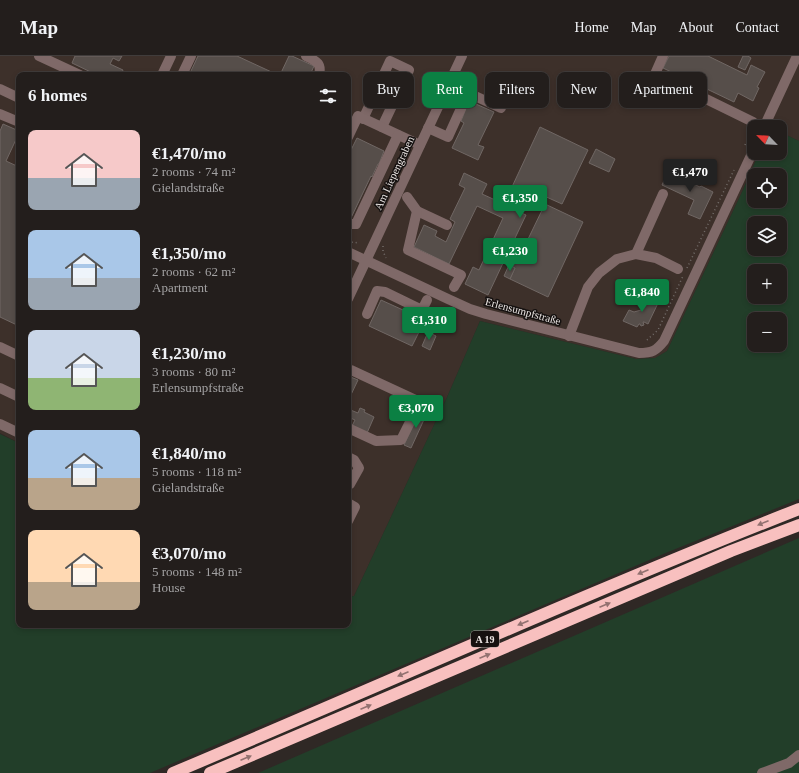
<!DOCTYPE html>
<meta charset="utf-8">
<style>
body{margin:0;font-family:"Times New Roman",serif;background:#2b2725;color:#f1f3f6;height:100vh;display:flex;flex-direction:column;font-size:15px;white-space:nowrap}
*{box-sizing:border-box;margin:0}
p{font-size:13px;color:#a3a2a3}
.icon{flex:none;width:22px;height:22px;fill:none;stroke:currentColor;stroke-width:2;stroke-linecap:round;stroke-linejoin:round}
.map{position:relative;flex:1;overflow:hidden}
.drawer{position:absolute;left:16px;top:16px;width:335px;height:556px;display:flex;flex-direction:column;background:#231e1c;border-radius:8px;box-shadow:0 2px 6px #0003,0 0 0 1px #403c3b}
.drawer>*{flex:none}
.banner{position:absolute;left:363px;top:16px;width:376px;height:36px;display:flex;gap:8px}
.needle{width:26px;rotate:295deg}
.fabs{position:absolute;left:747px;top:64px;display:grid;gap:8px}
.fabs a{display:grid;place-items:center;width:40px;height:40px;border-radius:8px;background:#231e1c;box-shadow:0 2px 6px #0003,0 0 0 1px #403c3b;font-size:20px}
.price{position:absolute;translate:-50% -34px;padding:0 9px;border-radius:4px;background:#0b8043;color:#fff;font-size:13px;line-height:26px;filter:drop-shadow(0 1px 2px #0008)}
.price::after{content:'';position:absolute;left:50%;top:24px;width:12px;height:9px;margin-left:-6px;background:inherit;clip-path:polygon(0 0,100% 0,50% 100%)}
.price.active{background:#222;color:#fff}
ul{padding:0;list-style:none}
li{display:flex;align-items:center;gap:12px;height:100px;padding:0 12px}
li span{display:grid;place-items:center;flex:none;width:112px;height:80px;border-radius:8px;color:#555}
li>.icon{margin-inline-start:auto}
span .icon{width:48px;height:48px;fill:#fffc;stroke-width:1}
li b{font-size:17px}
h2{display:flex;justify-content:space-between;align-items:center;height:48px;padding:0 12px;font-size:17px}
.pill{padding:0 14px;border-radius:8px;background:#231e1c;box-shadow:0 2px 6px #0003,0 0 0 1px #403c3b;font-size:14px;line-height:36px}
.pill.active{background:#0b8043;color:#fff}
header{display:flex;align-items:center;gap:24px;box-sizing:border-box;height:56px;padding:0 20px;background:#231e1c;border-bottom:1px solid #403c3b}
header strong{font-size:19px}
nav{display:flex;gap:22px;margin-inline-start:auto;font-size:14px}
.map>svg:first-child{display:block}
.built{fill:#3d302a}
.green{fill:#223e29;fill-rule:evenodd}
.building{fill:#564e4a;stroke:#706764}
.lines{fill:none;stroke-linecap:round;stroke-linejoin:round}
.path{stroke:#746e6b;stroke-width:1.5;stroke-dasharray:1 3;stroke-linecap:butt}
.minor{stroke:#7f6968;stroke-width:10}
.highway{stroke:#f8c0bf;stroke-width:12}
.oneway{fill:#927170}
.labels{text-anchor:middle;stroke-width:3;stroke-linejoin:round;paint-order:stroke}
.shield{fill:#151110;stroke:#aaa5a4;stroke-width:1}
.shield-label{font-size:10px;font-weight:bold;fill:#eae5e3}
.street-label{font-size:11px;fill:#eae5e3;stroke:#151110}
</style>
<header>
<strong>Map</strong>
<nav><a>Home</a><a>Map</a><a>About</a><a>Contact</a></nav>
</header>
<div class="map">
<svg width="799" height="717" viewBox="0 0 799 717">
<rect width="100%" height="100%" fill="#2f2825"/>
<!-- built -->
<polygon class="built" points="0,0 799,0 799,85 780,76 780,71 754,71 754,97 759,97 742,136 667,295 656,302 636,303 480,265 448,339 354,540 348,541 348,19 19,19 19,387 0,377"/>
<!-- green -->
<g class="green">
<path d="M780,76L799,85V443L668,496L150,717H0V378L19,387V569H348V541L354,540L448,339L480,265L636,303L655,302L667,295L742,136L759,97H780ZM754,119H780V145H754ZM754,167H780V193H754ZM754,215H780V241H754ZM754,263H780V289H754Z"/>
<polygon points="799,482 799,717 258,717"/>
</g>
<!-- building -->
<g class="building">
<polygon points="75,0 122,0 119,5 113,2 110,8 123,14 121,19 97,19 72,7"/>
<polygon points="198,0 237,0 278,19 195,19 190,17"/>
<polygon points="289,0 292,0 314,10 310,19 280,19"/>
<polygon points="669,0 708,0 747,19 751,9 765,16 757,31 759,32 753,45 738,37 734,46 663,12"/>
<polygon points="743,0 748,0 751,2 745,14 738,11"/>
<polygon points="469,45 494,56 478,89 484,91 478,104 452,92 464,67 461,65"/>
<polygon points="3,68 19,75 19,77 6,105 19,111 19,270 0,261 0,75"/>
<polygon points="540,71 588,94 562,148 542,139 540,143 529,138 531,133 525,131 515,154 526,159 506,201 517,206 545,148 583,166 548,241 510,223 515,212 503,207 488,239 465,228 473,211 479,214 503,162 477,150 449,208 414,191 424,169 437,175 435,180 446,186 455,166 450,163 465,132 459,129 464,117 487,128 482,138 504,148"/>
<polygon points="357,82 384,95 379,108 378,108 372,121 371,120 350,164 348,163 348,100"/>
<polygon points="596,93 615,103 609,116 589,107"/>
<polygon points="668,116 700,131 701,130 713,136 700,163 688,158 694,144 662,129"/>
<polygon points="509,209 515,212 510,223 504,220"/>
<polygon points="647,240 659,245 648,268 644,266 643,266 644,269 641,270 640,268 639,268 637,271 623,265 629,254 634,256 641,254"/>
<polygon points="381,244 425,264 412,290 369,270"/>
<polygon points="438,256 446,260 438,276 430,272"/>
<polygon points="428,276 436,280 430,294 422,290"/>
<polygon points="348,320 358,324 348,345"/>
<polygon points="360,352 365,354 364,356 374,361 367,377 352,370 355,364 348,361 348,353 358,357"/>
<polygon points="420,354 427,357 411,392 404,389"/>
</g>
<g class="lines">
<!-- path -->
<g class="path">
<polyline points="745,89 752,74"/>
<polyline points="348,185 355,187 359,186"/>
<polyline points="383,190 383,195 386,202"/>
<polyline points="687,212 734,114"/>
<polyline points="647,284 658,274 683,220"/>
</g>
<!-- minor -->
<g class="minor">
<polyline points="39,0 80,19"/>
<path d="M306,0C316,5 322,7 319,19"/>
<polyline points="663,0 655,18 753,66"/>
<polyline points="162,19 171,0"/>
<polyline points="182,19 191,0"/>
<polyline points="449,28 501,52"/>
<polyline points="0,33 19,42"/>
<polyline points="0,58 19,66"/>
<polyline points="363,63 390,5 409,14 382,71"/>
<polyline points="764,71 797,0"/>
<polyline points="428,72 448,81 468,37"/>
<polyline points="348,81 358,60 420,89"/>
<polyline points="407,141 417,155 447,169"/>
<polyline points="417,155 408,194 461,219 454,231"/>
<polyline points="348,168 356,168 398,79"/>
<path d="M348,196L448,243L470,253L486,258L639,297C652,297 656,295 664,285L754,93"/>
<polyline points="636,198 663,138"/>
<polyline points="348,243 462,0"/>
<polyline points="367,258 377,235 385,236 422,254 427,244"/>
<polyline points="569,280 588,231 599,217 617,203 636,198 656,202 678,213"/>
<polyline points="0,291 19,300"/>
<polyline points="0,332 19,341"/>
<polyline points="0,368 19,377"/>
<polyline points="348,372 376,385 401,384 420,346 351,314"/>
<polyline points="348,401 354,404 359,412 350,428 348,429"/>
<polyline points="348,447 355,451 348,465"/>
<polyline points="762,717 789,707 799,699"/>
</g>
<!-- highway -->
<g class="highway">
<path d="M173,717C382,629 588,536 799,453"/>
<polyline points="210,717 731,495 799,469"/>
</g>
</g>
<!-- one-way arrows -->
<defs><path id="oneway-solid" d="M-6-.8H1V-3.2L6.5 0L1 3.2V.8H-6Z"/></defs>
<g class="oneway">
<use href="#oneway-solid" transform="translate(763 467) rotate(158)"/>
<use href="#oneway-solid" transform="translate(643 516) rotate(157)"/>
<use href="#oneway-solid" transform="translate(605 549) rotate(-23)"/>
<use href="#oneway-solid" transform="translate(523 567) rotate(157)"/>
<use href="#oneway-solid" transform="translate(485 600) rotate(-23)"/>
<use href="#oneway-solid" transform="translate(403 618) rotate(157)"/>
<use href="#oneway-solid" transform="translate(366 651) rotate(-23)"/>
<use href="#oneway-solid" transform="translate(246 702) rotate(-23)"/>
</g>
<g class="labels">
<!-- shield labels -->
<rect class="shield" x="471" y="575" width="28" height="16" rx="3"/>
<g class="shield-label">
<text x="485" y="587">A 19</text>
</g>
<!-- street labels -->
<g class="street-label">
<text transform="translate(394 117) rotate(-65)" y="4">Am Liepengraben</text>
<text transform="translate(523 255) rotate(15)" y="4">Erlensumpfstraße</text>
</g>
</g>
</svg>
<div class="fabs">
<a><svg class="needle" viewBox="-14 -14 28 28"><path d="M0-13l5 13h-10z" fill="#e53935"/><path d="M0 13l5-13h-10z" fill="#a3a2a3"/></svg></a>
<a><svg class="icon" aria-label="locate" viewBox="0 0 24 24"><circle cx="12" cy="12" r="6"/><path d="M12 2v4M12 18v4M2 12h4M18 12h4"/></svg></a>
<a><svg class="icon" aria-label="layers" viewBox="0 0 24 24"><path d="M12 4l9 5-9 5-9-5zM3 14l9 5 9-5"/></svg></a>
<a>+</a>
<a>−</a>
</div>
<b class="price active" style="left:690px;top:137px">€1,470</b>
<b class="price" style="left:520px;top:163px">€1,350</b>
<b class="price" style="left:510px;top:216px">€1,230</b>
<b class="price" style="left:642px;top:257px">€1,840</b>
<b class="price" style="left:429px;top:285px">€1,310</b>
<b class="price" style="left:416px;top:373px">€3,070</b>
<div class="banner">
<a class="pill">Buy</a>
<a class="pill active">Rent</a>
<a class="pill">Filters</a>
<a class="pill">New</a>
<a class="pill">Apartment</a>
</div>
<section class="drawer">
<h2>6 homes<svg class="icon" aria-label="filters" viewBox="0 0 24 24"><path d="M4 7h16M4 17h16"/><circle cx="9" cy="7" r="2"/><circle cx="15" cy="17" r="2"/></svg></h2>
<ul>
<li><span style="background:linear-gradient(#f6c9c9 60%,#9aa5b1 0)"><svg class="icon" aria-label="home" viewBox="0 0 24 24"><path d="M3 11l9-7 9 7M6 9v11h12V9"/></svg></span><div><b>€1,470/mo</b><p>2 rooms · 74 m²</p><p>Gielandstraße</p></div></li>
<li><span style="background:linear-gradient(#a9c7e8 60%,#9aa5b1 0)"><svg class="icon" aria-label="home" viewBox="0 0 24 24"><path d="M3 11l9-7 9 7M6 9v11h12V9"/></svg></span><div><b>€1,350/mo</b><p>2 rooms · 62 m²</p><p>Apartment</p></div></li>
<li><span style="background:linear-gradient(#c9d6e8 60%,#8fb573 0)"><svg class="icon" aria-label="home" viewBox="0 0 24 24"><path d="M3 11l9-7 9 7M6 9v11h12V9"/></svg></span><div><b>€1,230/mo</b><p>3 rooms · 80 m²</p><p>Erlensumpfstraße</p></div></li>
<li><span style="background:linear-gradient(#a9c7e8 60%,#b9a48a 0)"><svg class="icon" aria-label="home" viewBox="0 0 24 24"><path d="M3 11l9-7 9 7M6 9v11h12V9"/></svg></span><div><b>€1,840/mo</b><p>5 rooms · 118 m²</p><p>Gielandstraße</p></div></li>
<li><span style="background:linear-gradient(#ffd9b3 65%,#b9a48a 0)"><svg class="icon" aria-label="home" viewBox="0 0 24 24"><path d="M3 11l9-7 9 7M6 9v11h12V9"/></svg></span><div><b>€3,070/mo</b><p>5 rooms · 148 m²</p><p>House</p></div></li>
</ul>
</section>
</div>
